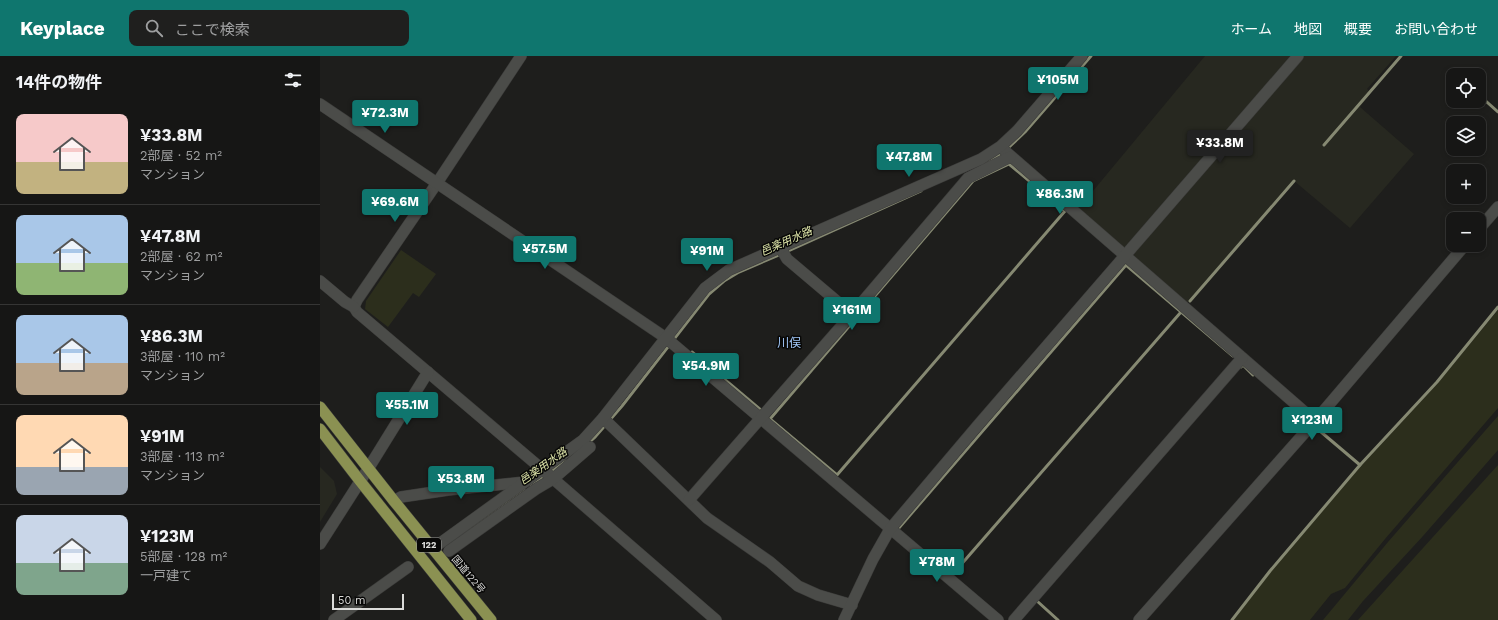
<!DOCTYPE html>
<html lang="ja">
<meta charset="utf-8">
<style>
body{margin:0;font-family:"Work Sans","Noto Sans JP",sans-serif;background:#1f1f1e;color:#f1f3f6;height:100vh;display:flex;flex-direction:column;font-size:15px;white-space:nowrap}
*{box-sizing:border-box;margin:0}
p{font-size:13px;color:#9e9fa0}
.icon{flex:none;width:22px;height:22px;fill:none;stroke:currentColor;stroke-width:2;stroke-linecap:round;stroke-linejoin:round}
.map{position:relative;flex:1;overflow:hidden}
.details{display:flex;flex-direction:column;background:#161615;width:320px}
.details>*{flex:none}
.controls{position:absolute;left:1126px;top:12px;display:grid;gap:8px}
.controls a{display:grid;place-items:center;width:40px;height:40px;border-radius:8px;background:#161615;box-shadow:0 2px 6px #0003,0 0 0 1px #353534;font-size:20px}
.scale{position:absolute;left:12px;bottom:10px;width:72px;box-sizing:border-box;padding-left:4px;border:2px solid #dbdbd9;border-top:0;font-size:11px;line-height:14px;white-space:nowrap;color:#dbdbd9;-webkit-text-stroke:3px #080807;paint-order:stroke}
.price{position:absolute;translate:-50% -34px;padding:0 9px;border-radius:4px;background:#0f766e;color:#fff;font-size:13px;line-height:26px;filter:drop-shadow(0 1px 2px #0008)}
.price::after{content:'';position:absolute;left:50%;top:24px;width:12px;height:9px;margin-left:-6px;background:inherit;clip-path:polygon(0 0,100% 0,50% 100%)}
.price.current{background:#222;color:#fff}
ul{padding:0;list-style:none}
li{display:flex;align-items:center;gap:12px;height:100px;padding:0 16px}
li+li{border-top:1px solid #353534}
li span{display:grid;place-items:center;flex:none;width:112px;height:80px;border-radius:8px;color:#555}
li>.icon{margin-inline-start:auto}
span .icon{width:48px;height:48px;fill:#fffc;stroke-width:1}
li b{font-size:17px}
h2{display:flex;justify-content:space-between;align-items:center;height:48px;padding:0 16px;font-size:17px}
header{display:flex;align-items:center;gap:24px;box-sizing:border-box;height:56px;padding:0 20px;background:#0f766e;color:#fff}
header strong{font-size:19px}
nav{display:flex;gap:22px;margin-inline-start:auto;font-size:14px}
.search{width:280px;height:36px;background:#1f1f1e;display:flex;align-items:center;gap:10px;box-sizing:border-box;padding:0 14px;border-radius:8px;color:#9e9fa0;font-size:15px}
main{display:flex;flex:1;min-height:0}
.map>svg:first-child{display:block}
.built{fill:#272820}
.green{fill:#2c2e1c}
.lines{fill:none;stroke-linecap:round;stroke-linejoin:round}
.stream{stroke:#868972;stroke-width:3}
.minor-casing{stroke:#3b3b39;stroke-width:12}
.secondary-casing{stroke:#3b3b39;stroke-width:12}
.trunk-casing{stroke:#3b3b39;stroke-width:12}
.minor{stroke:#4b4c49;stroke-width:11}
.secondary{stroke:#4b4c49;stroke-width:11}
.trunk{stroke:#8b9152;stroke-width:11}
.labels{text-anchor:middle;stroke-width:3;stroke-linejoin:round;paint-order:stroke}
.shield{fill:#080807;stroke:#9c9c9a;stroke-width:1}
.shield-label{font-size:9px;font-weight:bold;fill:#dbdbd9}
.street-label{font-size:10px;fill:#dbdbd9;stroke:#080807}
.water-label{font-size:11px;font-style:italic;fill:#e0e7ab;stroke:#080807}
.quarter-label{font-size:12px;fill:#a2c8f9;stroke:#080807}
</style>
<header>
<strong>Keyplace</strong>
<div class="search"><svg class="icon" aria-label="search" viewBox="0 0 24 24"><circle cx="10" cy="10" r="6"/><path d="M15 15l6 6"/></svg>ここで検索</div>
<nav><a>ホーム</a><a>地図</a><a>概要</a><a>お問い合わせ</a></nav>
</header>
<main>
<section class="details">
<h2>14件の物件<svg class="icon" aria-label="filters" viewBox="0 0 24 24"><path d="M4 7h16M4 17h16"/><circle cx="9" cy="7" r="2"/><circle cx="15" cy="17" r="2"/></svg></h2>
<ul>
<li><span style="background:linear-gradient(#f6c9c9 60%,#c2b280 0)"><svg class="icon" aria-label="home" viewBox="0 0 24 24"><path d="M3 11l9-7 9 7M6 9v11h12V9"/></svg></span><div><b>¥33.8M</b><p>2部屋 · 52 m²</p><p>マンション</p></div></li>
<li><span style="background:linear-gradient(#a9c7e8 60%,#8fb573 0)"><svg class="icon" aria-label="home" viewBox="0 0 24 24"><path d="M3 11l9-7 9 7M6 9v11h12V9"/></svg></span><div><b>¥47.8M</b><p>2部屋 · 62 m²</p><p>マンション</p></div></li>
<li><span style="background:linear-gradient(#a9c7e8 60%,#b9a48a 0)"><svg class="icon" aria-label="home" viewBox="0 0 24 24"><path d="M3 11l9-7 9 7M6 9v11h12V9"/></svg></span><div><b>¥86.3M</b><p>3部屋 · 110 m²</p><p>マンション</p></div></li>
<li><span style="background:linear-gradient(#ffd9b3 65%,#9aa5b1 0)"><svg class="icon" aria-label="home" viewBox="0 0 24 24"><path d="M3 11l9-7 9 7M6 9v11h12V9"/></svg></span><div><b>¥91M</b><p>3部屋 · 113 m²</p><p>マンション</p></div></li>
<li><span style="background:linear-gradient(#c9d6e8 60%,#7fa58c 0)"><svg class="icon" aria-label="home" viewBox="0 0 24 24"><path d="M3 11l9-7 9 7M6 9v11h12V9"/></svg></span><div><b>¥123M</b><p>5部屋 · 128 m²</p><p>一戸建て</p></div></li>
</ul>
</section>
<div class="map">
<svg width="1178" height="564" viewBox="0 0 1178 564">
<rect width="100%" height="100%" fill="#1e1e1c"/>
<!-- built -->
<g class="built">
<polygon points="885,0 1076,0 1047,33 1051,37 1040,51 1094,98 1030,172 973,124 867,247 758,153"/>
<polygon points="0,411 14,425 17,438 0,466"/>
</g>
<!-- green -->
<g class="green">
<polygon points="81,194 116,218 99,241 93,237 68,271 45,253 46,245"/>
<polygon points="1178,254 1178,352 1065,483 1025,532 1011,538 990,564 914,564 949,518 1039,412 1041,410 1117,328"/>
<polygon points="1178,360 1178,394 1103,480 1043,545 1028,564 1003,564 1068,486"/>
<polygon points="1178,409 1178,564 1038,564"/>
</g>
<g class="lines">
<!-- stream -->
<g class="stream">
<polyline points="1159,39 1178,56"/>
<polyline points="1004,89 1081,0"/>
<polyline points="687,93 705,76 771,0"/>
<polyline points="663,108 683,97"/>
<polygon points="689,108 745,155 517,419 450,363 653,125"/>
<polyline points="466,196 601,135"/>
<polyline points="870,245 974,125"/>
<polyline points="372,296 442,355"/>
<polyline points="921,311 923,309 933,319"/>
<polyline points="994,370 1040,409"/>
<polyline points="267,388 275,381 302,350 389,238 404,225 419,216 461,198"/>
<polyline points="211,430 246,405"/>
<polyline points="578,473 806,209 913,300"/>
<polyline points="126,490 205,434"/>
<polyline points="632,519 861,256"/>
<polyline points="717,545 738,564"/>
<polyline points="912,564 950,515 1040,409 1117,326 1178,251"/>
</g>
<!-- minor casing -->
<g class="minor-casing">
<g id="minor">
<polyline points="201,0 117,127 37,244 34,251 37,256 223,414 396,564"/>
<polyline points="0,48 346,282 678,564"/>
<polyline points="685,95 995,365"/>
<polyline points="1159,173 1178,151"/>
<polyline points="460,191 467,203 532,258"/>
<polyline points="0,225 25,246 34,251"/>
<polyline points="283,362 387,462 450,506 478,530 498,539 532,549"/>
<polyline points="48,413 108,316"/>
<polyline points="369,444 532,258 648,122 690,101"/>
<polyline points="74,445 81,441 128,434 205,426"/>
<polyline points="112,493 263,384 283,362 385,232 409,214 661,103 681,90 697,75 762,0"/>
<polyline points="129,495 216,433 233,423 270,391"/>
<polyline points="14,564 88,511"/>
<polyline points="524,564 553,503 570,473 659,368 978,0"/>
<polyline points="694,564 922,302"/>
<polyline points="819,564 995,365 1145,189"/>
</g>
</g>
<!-- secondary casing -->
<g class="secondary-casing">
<polyline id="secondary" points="0,488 48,413"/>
</g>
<!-- trunk casing -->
<g class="trunk-casing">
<g id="trunk">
<polyline points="0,351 74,445 171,564"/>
<polyline points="0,373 40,425 151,564"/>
</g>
</g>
<!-- minor -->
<use href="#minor" class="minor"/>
<!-- secondary -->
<use href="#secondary" class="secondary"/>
<!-- trunk -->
<use href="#trunk" class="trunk"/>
</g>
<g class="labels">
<!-- shield labels -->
<rect class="shield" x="97" y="482" width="24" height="14" rx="3"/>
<g class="shield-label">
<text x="109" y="492">122</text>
</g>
<!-- street labels -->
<g class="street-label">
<text transform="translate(149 518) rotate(50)" y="4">国道122号</text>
</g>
<!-- water labels -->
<g class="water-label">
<text transform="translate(466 185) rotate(-24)" y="4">邑楽用水路</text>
<text transform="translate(223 410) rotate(-35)" y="4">邑楽用水路</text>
</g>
<!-- quarter labels -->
<g class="quarter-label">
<text x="469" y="291">川俣</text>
</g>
</g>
</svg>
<div class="controls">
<a><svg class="icon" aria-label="locate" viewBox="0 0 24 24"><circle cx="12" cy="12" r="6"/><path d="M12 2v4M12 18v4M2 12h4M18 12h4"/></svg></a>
<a><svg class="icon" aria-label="layers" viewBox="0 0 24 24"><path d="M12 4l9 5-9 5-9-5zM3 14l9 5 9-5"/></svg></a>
<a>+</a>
<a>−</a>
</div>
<div class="scale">50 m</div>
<b class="price" style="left:738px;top:45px">¥105M</b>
<b class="price" style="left:65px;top:78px">¥72.3M</b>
<b class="price current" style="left:900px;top:108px">¥33.8M</b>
<b class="price" style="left:589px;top:122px">¥47.8M</b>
<b class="price" style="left:740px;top:159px">¥86.3M</b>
<b class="price" style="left:75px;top:167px">¥69.6M</b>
<b class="price" style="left:225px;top:214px">¥57.5M</b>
<b class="price" style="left:387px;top:216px">¥91M</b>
<b class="price" style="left:532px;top:275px">¥161M</b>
<b class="price" style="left:386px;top:331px">¥54.9M</b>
<b class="price" style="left:87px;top:370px">¥55.1M</b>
<b class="price" style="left:992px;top:385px">¥123M</b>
<b class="price" style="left:141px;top:444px">¥53.8M</b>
<b class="price" style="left:617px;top:527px">¥78M</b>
</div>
</main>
